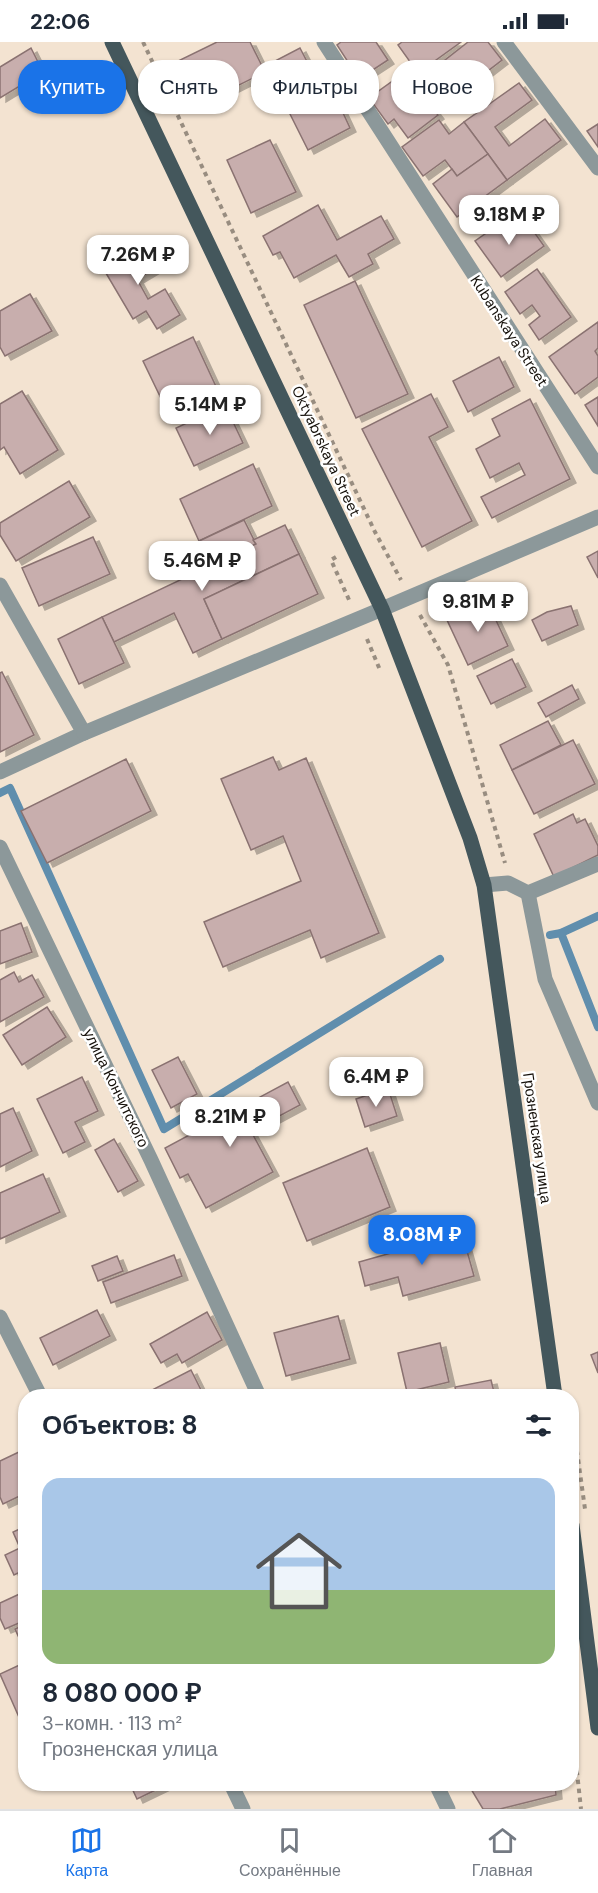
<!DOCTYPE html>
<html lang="ru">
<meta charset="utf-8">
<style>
body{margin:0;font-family:"DM Sans",sans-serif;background:#f2f2f3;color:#1f2937;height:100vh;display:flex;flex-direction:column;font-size:22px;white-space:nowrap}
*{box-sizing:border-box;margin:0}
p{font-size:20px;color:#747a83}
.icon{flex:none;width:33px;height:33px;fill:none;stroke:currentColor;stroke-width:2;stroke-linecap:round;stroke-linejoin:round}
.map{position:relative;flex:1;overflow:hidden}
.side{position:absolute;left:18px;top:1347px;width:561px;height:402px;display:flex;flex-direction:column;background:#fff;border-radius:24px;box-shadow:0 2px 4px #0004}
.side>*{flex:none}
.banner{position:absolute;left:18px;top:18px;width:562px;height:54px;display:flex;gap:12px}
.price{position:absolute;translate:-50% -51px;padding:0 14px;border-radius:12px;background:#fff;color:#222;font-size:20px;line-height:39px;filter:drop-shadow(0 2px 3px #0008)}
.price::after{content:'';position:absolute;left:50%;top:36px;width:18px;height:14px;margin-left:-9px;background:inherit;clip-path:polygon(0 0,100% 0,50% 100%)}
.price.on{background:#1a73e8;color:#fff}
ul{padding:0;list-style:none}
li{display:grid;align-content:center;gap:12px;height:318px;padding:0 24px}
li span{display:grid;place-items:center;height:186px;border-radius:18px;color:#555}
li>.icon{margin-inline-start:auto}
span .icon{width:108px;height:108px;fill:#fffc;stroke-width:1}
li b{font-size:26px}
h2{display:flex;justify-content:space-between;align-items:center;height:72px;padding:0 24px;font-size:26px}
.pill{padding:0 21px;border-radius:24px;background:#fff;box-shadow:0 2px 4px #0004;font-size:21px;line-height:54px}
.pill.on{background:#1a73e8;color:#fff}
.status{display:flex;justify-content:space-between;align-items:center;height:42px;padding:0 30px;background:#fff;direction:ltr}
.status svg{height:16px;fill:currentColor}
.dock{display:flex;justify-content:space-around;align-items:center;height:84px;border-top:2px solid #e0e1e3;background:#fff;font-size:16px;color:#747a83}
.dock a{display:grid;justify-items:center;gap:3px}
.dock .on{color:#1a73e8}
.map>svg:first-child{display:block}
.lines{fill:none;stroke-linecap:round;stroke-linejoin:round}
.stream{stroke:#608ead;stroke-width:8}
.building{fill:#c8aead;stroke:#8a7271;stroke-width:1.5;filter:url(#shadow)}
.path{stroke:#988d80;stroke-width:4;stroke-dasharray:4.5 4.5;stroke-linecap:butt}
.minor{stroke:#8c989a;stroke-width:15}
.major{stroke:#44575c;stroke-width:15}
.labels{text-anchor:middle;stroke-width:5;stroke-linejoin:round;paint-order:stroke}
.street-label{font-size:15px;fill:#15100a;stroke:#fff}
</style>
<div class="status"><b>22:06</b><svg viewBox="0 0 49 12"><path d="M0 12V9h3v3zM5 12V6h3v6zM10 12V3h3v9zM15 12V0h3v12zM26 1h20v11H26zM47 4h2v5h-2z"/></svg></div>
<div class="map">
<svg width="598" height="1767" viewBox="0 0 598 1767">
<defs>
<filter id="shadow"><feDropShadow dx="6" dy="4" stdDeviation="0" flood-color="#0004"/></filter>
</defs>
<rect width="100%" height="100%" fill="#f3e3d1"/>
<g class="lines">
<!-- stream -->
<g class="stream">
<polyline points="0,751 10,746 164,1087 440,917"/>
<polyline points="561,891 598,985"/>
<polyline points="550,893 561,891 598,874"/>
</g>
</g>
<!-- building -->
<g class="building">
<polygon points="217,0 250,0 265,30 199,63 178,19"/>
<polygon points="341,0 376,0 388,18 359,37 337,3"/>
<polygon points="402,0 461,0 418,31 398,3"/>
<polygon points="468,0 488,0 502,18 475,39 486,53 472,64 440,22"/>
<polygon points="31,6 43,30 0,56 0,25"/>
<polygon points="300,6 315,35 287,49 273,20"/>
<polygon points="405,30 438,73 408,96 394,77 388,82 369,56"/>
<polygon points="325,32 350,86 308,108 283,58"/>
<polygon points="519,41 532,58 495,85 509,104 545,77 561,98 507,138 464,80"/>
<polygon points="439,78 449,92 464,80 488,112 457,134 445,118 423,134 402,105"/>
<polygon points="598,82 598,105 587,89"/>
<polygon points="270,98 296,150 251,171 227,118"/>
<polygon points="488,112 507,138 457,175 433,142 452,127 457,134"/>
<polygon points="318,163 337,198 381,174 394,197 368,212 373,222 349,235 336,213 294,236 280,210 273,213 263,194"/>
<polygon points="505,178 514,190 527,180 544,204 501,235 475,199"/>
<polygon points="138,199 154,227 137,237 148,257 165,247 180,273 157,287 146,269 133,277 100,221"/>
<polygon points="537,227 571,275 539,298 529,283 540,274 532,263 520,272 505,250"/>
<polygon points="355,239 408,352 356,376 304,263"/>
<polygon points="30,252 52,289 5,314 0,305 0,269"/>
<polygon points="598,280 598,306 595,309 598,314 598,335 575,352 549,315"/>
<polygon points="193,295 219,351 170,375 143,319"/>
<polygon points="499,315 514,345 468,370 453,339"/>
<polygon points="22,349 58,408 20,432 4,405 0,408 0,362"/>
<polygon points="431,352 448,385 429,395 472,479 422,505 362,387"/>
<polygon points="598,355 598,384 585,363"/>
<polygon points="530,357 570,437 492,476 481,455 525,433 519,421 490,436 476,407 500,394 492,377"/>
<polygon points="225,363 243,401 194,424 176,386"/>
<polygon points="253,422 272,464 199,499 180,457"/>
<polygon points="69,439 90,475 16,519 0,493 0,481"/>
<polygon points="244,478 256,502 211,524 199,499"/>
<polygon points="285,483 299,512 204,557 222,597 193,611 174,571 114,600 102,575 256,502 253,498"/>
<polygon points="93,495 110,532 39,564 22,526"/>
<polygon points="598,509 598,536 587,515"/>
<polygon points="299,512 318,552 222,597 204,557"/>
<polygon points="487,559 508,604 468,623 447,578"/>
<polygon points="571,564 578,583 542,599 532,578 547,570"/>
<polygon points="102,575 124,621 79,642 58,597"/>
<polygon points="512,617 526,645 491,662 477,634"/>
<polygon points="2,630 34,693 0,710 0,631"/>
<polygon points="572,643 579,657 546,675 538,661"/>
<polygon points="548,679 561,703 512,728 500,703"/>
<polygon points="573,698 595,742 534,772 512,728"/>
<polygon points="273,715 279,728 306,716 379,891 321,916 310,888 223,925 204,880 301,839 283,794 251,808 221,737"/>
<polygon points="126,717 151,769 47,821 21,769"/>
<polygon points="573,772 577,781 585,777 598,804 598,813 554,835 534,792"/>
<polygon points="21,881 32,910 0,922 0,889"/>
<polygon points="14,930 19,940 32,933 44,955 0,980 0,938"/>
<polygon points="47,965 66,995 22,1023 3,993"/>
<polygon points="178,1015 197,1052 171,1066 152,1028"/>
<polygon points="82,1035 98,1069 75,1080 85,1100 63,1111 37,1057"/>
<polygon points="288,1040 300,1063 251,1089 273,1130 206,1166 188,1132 180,1136 165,1106"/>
<polygon points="388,1046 397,1074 365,1085 356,1057"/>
<polygon points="13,1066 32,1109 0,1125 0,1072"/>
<polygon points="114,1097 138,1139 118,1150 95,1108"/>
<polygon points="367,1106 390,1165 307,1199 283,1141"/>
<polygon points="43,1132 60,1170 0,1197 0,1151"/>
<polygon points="462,1191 474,1234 403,1254 398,1235 365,1244 359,1220"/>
<polygon points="174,1213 182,1234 111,1261 103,1240"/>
<polygon points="117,1214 123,1229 98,1239 92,1224"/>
<polygon points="97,1268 110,1294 53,1323 40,1296"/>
<polygon points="207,1270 222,1298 182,1321 177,1312 161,1321 150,1302"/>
<polygon points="338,1274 350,1317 286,1334 274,1291"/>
<polygon points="440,1301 449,1340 407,1350 398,1311"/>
<polygon points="598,1310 598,1331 591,1313"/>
<polygon points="191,1328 204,1354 155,1354 152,1348"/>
<polygon points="491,1338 495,1354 457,1354 455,1345"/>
<polygon points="21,1409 26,1417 26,1451 3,1462 0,1455 0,1419"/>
<polygon points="26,1484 26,1527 14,1533 5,1513 20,1506 13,1490"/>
<polygon points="26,1549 26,1578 5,1587 0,1576 0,1561"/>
<polygon points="26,1582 26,1611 15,1587"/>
<polygon points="26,1620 26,1680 22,1682 0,1632"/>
<polygon points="130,1742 168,1742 137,1757"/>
<polygon points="468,1742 555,1742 556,1753 500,1767 483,1767"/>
</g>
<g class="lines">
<!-- path -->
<g class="path">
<polyline points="143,0 375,490 401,538"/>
<polyline points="336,515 331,518 350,560"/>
<polyline points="420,573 448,623 505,821"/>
<polyline points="367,597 380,628"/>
<polyline points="572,1373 585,1467"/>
<polyline points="572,1684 581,1767"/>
</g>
<!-- minor -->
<g class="minor">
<polyline points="324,0 598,425"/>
<polyline points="504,0 598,126"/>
<polyline points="0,543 84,691 0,730"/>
<polyline points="84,691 382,567 598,475"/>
<polyline points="0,805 151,1118 259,1354"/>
<polyline points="484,843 508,841 528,851 598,822"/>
<polyline points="528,851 545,937 598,1061"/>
<polyline points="0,1275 40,1354"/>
<polyline points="231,1742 243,1767"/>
<polyline points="436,1742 448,1767"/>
</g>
<!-- major -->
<g class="major">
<polyline points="112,0 382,567 470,796 484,843 555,1354"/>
<polyline points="572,1483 598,1686"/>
</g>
</g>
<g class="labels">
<!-- street labels -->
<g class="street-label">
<text transform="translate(509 289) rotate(57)" y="5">Kubanskaya Street</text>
<text transform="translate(326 409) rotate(65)" y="5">Oktyabrskaya Street</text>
<text transform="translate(116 1046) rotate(64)" y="5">улица Кончитского</text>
<text transform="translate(537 1096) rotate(82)" y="5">Грозненская улица</text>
</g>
</g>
</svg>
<b class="price" style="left:509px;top:204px">9.18M ₽</b>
<b class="price" style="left:138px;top:244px">7.26M ₽</b>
<b class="price" style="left:210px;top:394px">5.14M ₽</b>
<b class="price" style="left:202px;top:550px">5.46M ₽</b>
<b class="price" style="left:478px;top:591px">9.81M ₽</b>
<b class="price" style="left:376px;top:1066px">6.4M ₽</b>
<b class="price" style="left:230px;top:1106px">8.21M ₽</b>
<b class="price on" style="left:422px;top:1224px">8.08M ₽</b>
<div class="banner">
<a class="pill on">Купить</a>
<a class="pill">Снять</a>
<a class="pill">Фильтры</a>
<a class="pill">Новое</a>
</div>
<section class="side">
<h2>Объектов: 8<svg class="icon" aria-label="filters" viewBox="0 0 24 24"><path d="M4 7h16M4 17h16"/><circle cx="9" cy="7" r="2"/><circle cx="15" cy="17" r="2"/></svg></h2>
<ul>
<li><span style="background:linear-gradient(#a9c7e8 60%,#8fb573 0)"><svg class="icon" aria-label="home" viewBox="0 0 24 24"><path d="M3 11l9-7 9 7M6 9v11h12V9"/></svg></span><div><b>8 080 000 ₽</b><p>3-комн. · 113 m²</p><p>Грозненская улица</p></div></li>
</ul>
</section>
</div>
<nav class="dock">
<a class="on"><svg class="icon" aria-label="map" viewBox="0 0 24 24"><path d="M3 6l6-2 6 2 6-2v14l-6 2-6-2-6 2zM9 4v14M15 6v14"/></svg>Карта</a>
<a><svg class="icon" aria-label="saved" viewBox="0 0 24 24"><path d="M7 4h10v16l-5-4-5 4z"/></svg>Сохранённые</a>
<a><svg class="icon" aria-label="home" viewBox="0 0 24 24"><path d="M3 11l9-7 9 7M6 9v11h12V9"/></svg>Главная</a>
</nav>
